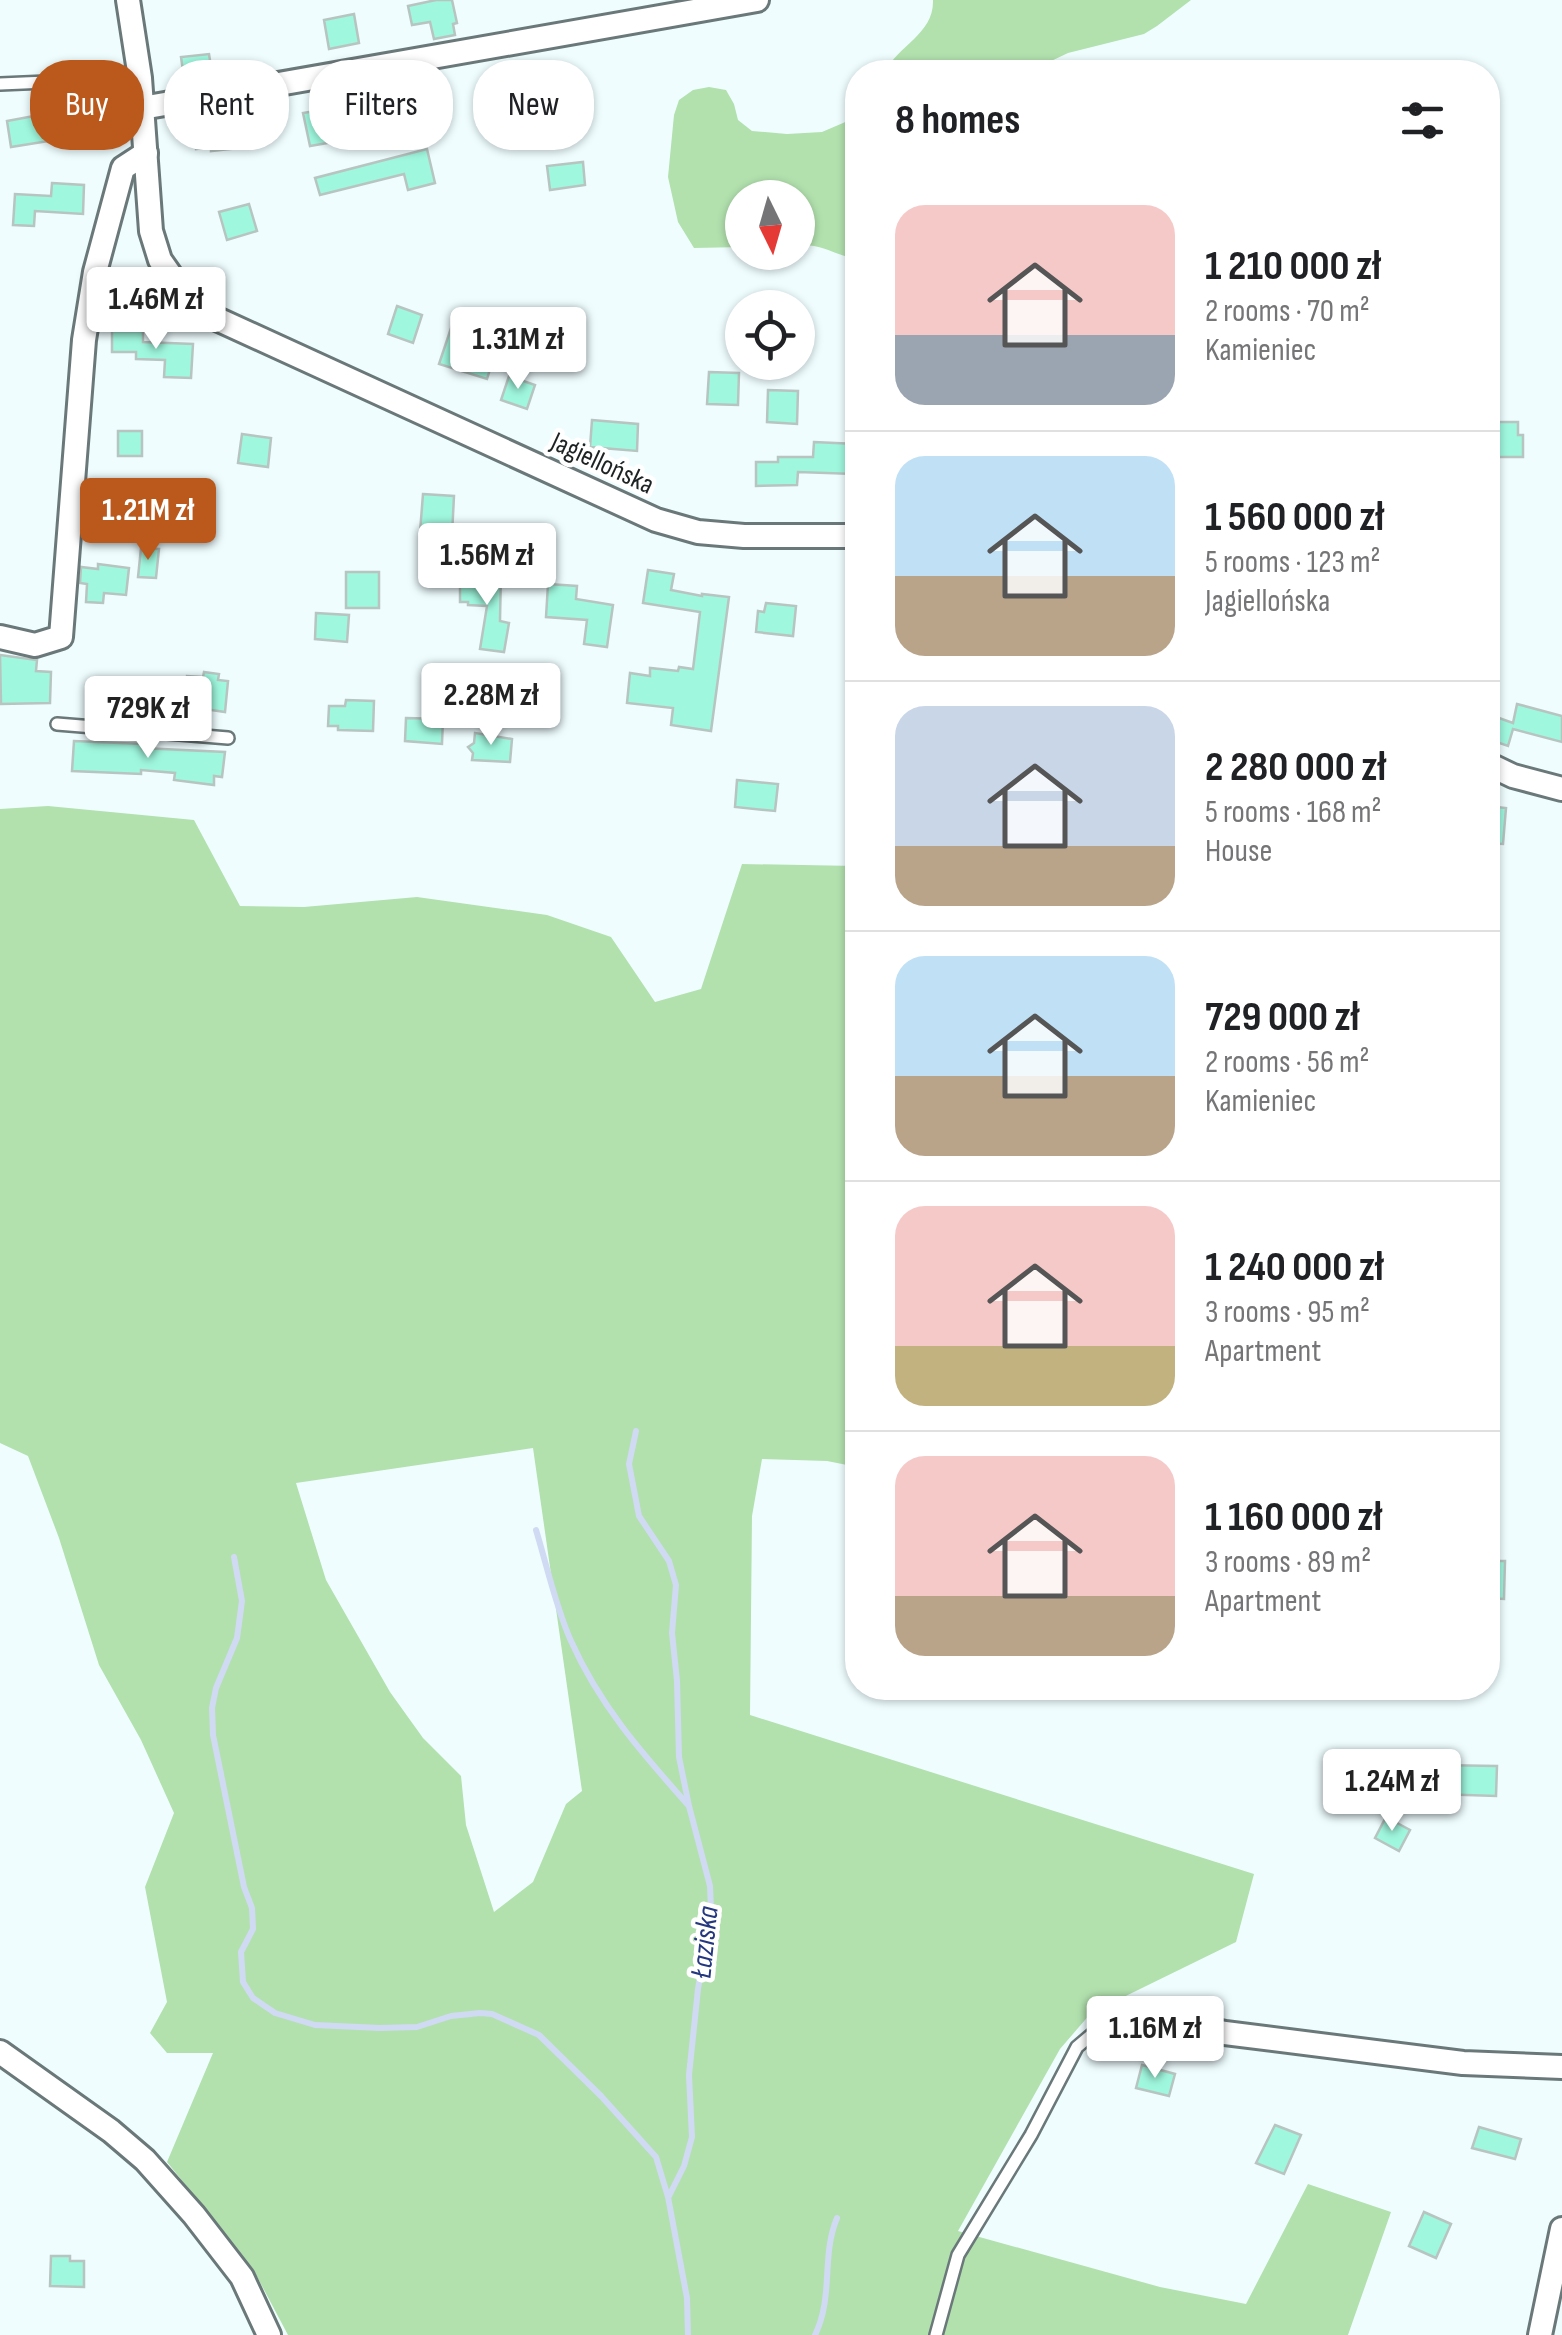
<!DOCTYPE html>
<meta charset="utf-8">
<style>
body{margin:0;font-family:"Sofia Sans Condensed",sans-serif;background:#f6f6f6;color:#202124;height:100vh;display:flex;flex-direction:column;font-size:38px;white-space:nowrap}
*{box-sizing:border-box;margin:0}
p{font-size:32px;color:#757577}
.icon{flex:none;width:55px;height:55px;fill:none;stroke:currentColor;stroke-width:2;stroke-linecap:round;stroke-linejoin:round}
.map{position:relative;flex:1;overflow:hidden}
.side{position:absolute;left:845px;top:60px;width:655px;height:1640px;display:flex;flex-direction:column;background:#fff;border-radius:40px;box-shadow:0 2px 8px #0004}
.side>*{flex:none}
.hud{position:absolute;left:30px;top:60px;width:665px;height:90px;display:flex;gap:20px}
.needle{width:65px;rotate:175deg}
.buttons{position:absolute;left:725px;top:180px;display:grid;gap:20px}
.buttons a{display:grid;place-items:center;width:90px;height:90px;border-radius:50%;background:#fff;box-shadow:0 2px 8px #0004;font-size:50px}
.price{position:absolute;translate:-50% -85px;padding:0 22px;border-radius:10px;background:#fff;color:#222;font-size:32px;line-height:65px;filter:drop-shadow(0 2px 5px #0008)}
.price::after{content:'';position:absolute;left:50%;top:60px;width:30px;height:22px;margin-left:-15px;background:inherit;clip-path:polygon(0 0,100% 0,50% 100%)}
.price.on{background:#ba591b;color:#fff}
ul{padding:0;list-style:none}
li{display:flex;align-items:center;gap:30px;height:250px;padding:0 50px}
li+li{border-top:2px solid #e0e0e0}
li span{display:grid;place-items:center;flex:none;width:280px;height:200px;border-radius:30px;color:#555}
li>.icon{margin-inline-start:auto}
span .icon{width:120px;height:120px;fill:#fffc;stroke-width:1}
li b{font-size:42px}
h2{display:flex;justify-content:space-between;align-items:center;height:120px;padding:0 50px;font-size:42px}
.chip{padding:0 35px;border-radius:40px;background:#fff;box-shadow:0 2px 8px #0004;font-size:35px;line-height:90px}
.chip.on{background:#ba591b;color:#fff}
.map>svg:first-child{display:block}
.green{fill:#b2e1ae;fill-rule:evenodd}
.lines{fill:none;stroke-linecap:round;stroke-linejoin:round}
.stream{stroke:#d0daf3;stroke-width:6}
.building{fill:#9ff7dd;stroke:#b7c4c0;stroke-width:2.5}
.service-casing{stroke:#6b7879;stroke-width:16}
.minor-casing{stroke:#6b7879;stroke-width:28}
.service{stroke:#fff;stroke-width:11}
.minor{stroke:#fff;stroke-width:22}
.labels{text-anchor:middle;stroke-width:9;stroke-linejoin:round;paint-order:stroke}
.street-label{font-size:28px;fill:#1d2223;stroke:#fff}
.water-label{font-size:30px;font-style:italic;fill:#25387f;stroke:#fff}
</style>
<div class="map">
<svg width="1562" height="2335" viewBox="0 0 1562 2335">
<rect width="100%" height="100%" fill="#effdff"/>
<!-- green -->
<g class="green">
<path d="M933,0H1191L1157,26L1144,34L1068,53L1028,72H885C898,45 934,34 933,0Z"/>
<path d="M709,87L726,90L734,104L738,120L752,131L787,134L822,132L857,117V259C834,255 824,244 798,245V198H742V247L694,248L678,222L668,177L674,115L679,100L693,90Z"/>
<path d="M48,806L194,820L240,906L304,907L417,897L547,915L611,937L655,1002L701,989L742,864L857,866V1467L827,1461L762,1459L752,1516L750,1715L1254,1874L1236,1942L1091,2013L1060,2049L958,2231L1160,2287L1246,2304L1308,2184L1391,2212L1348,2335H288L253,2269L167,2162L213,2053H167L150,2033L167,2002L145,1887L174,1813L141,1740L99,1665L59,1538L28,1456L0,1443V809ZM533,1448L582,1791L566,1804L533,1882L494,1912L466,1825L461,1776L423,1738L390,1692L326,1580L296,1483Z"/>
</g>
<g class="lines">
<!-- stream -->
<g class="stream">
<polyline points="636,1431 629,1464 639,1516 669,1561 676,1585 672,1633 677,1681 679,1757 689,1806 710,1886 711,1911 698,1989 689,2075 692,2137 684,2166 669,2196"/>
<path d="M536,1530C547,1566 556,1608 571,1641C600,1706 642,1753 688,1805"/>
<polyline points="234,1557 242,1601 237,1638 216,1688 212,1708 213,1735 244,1887 252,1908 253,1929 241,1952 243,1982 253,1998 275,2013 315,2025 380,2028 417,2027 451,2016 480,2013 492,2014 539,2035 601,2096 656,2157 668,2197 687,2298 688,2335"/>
<path d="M815,2335C834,2296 821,2256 837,2218"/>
</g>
</g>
<!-- building -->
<g class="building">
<polygon points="436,0 452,0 457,23 453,24 455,35 434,39 430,22 412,25 408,6"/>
<polygon points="354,14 359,43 329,49 324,20"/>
<polygon points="209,54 213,80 185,85 181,57"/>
<polygon points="333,108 339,141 310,146 303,113"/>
<polygon points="50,113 55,140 11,147 7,121"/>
<polygon points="236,116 240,148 211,151 211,147 196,149 192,122"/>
<polygon points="427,149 435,183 408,190 404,174 320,195 315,178"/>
<polygon points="583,162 585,185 550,190 547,166"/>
<polygon points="52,183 84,185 83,214 35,211 34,226 13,225 15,194 51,196"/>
<polygon points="249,204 257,231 227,240 219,212"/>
<polygon points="397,306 422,315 413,343 388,334"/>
<polygon points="453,322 500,338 487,379 439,364"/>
<polygon points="112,331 143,331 143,342 193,344 191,378 164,377 165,360 136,359 136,352 112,352"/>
<polygon points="709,372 739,373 738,405 707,404"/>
<polygon points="509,376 535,385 527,409 501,400"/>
<polygon points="768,390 798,391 797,424 767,422"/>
<polygon points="592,420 638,424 637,451 590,447"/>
<polygon points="1493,422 1518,422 1518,435 1523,435 1523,457 1493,457"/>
<rect x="118" y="431" width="24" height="25"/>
<polygon points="242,434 271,438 268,467 238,463"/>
<polygon points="814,442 856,444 854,474 798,472 797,485 756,486 756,462 778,462 778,457 813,457"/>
<polygon points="87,491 132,496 130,520 99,517 99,525 85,523"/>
<polygon points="423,494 454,496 452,535 420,532"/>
<polygon points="141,548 159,549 156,578 138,577"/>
<polygon points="98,564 129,568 126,595 104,593 103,603 86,602 87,584 80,583 81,567 98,569"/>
<polygon points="648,570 674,574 671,590 702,596 702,594 729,597 711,731 671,725 673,708 627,703 630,673 650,676 650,668 678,671 679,667 693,669 700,612 643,603"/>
<rect x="346" y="572" width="33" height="36"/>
<polygon points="469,573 501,573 500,621 509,623 504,652 480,649 487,606 468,605 468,602 460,602 460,585 469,585"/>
<polygon points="548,584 577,586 576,599 613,605 607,647 584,644 587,620 546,617"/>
<polygon points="766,603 796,606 793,636 756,632 758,611 764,612"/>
<polygon points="316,613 349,615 347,642 315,639"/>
<polygon points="0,655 37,660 36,671 51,672 50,703 1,704"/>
<polygon points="204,672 219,674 218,680 228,681 225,712 184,706 187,676 203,677"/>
<polygon points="346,700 374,701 373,731 338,730 338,726 328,726 329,706 345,706"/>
<polygon points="1517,704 1562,716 1562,742 1513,729 1508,746 1488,739 1488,714 1513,723"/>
<polygon points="406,718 443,719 442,744 405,741"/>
<polygon points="475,733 512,739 510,762 472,760 473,753 468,747 474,743"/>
<polygon points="74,741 142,744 142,748 225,752 222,777 214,776 214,785 174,780 175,773 141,770 141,774 72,771"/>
<polygon points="737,780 778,784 775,811 735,807"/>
<polygon points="1488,806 1506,808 1503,844 1488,843"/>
<polygon points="1488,1561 1505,1561 1504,1599 1488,1598"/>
<polygon points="1437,1765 1497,1766 1496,1796 1436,1794"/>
<polygon points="1386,1817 1410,1830 1399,1851 1375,1838"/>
<polygon points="1142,2065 1175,2074 1169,2096 1136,2088"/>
<polygon points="1275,2125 1301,2135 1284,2174 1256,2163"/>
<polygon points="1479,2127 1521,2139 1515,2159 1472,2148"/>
<polygon points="1424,2212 1451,2224 1436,2258 1409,2246"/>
<polygon points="51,2256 70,2256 70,2261 84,2261 84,2287 50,2286"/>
</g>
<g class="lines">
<!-- service casing -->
<g class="service-casing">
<g id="service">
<polyline points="0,84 140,78"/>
<polyline points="57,724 228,738"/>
<polyline points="936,2335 958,2255 1031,2135 1077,2047 1109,2020 1141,2015"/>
</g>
</g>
<!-- minor casing -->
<g class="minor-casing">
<g id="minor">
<polyline points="128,0 140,78 151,231 160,260 186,297 217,319 656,520 698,532 744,536 858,536"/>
<polyline points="142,108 757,0"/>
<polyline points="0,637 35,645 61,637 84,340 95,272 123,168 146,153"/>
<polyline points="1488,764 1513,776 1562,789"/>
<polyline points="1141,2015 1225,2033 1463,2063 1562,2067"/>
<polyline points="0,2052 111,2131 145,2160 194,2215 242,2277 269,2335"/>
<polyline points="1540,2335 1562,2229"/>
</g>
</g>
<!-- service -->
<use href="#service" class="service"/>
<!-- minor -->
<use href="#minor" class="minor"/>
</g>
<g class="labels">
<!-- street labels -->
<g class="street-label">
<text transform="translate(603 462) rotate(25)" y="10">Jagiellońska</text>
</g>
<!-- water labels -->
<g class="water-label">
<text transform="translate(704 1942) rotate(-84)" y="10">Łaziska</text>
</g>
</g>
</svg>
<div class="buttons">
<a><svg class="needle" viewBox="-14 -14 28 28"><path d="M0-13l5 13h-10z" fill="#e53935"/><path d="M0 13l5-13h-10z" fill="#757577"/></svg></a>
<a><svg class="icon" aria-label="locate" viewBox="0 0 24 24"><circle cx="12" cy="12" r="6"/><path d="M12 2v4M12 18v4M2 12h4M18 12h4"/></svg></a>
</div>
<b class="price" style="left:156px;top:352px">1.46M zł</b>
<b class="price" style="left:518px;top:392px">1.31M zł</b>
<b class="price on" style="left:148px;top:563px">1.21M zł</b>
<b class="price" style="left:487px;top:608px">1.56M zł</b>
<b class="price" style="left:491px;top:748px">2.28M zł</b>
<b class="price" style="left:148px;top:761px">729K zł</b>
<b class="price" style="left:1392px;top:1834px">1.24M zł</b>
<b class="price" style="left:1155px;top:2081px">1.16M zł</b>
<div class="hud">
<a class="chip on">Buy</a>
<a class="chip">Rent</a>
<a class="chip">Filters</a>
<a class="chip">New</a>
</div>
<section class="side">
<h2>8 homes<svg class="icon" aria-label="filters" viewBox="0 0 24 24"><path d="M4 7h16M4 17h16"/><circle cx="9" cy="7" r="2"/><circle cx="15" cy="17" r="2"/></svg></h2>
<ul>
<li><span style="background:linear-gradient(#f6c9c9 65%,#9aa5b1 0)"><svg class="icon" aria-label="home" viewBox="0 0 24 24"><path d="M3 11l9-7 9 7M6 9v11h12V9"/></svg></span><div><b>1 210 000 zł</b><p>2 rooms · 70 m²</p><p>Kamieniec</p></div></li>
<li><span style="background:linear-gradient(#bfe0f5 60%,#b9a48a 0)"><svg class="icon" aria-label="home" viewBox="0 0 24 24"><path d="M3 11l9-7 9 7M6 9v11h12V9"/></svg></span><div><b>1 560 000 zł</b><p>5 rooms · 123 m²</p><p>Jagiellońska</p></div></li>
<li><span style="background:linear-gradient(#c9d6e8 70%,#b9a48a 0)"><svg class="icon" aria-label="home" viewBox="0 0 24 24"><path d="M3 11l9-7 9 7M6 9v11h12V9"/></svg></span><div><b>2 280 000 zł</b><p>5 rooms · 168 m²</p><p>House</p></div></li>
<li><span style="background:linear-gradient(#bfe0f5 60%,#b9a48a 0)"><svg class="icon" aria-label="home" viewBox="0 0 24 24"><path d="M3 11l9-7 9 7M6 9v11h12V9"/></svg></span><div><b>729 000 zł</b><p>2 rooms · 56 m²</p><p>Kamieniec</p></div></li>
<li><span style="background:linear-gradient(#f6c9c9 70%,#c2b280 0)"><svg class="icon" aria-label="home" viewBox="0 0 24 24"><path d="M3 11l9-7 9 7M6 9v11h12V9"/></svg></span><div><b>1 240 000 zł</b><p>3 rooms · 95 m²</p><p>Apartment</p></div></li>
<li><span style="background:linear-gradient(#f6c9c9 70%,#b9a48a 0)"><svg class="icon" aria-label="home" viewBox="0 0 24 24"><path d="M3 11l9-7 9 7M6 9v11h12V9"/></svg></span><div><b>1 160 000 zł</b><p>3 rooms · 89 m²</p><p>Apartment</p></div></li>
</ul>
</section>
</div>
